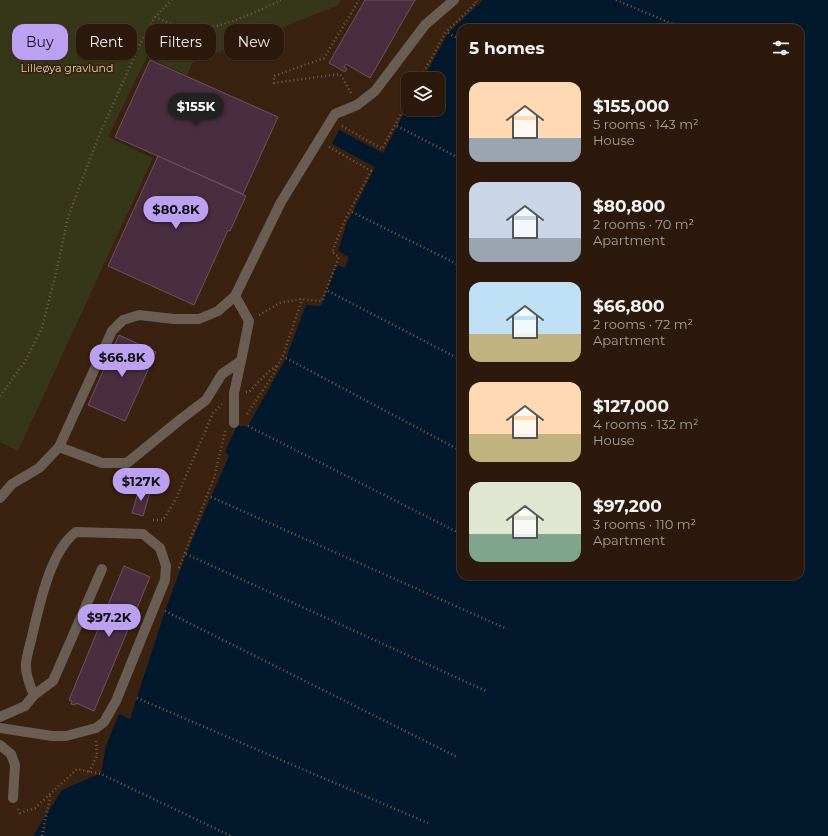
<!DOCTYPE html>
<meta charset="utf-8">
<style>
body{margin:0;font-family:Montserrat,sans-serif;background:#342214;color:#f1f3f6;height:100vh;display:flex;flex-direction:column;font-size:15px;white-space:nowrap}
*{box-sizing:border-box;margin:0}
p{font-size:13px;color:#a6a09d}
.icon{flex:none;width:22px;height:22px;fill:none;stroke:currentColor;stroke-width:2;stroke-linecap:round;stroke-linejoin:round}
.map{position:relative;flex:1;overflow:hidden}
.side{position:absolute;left:457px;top:24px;width:347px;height:556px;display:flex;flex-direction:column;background:#2c190b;border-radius:12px;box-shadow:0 1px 3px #0004,0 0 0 1px #48382c}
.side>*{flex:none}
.hud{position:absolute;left:12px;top:24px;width:380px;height:36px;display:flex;gap:8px}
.tools{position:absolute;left:401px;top:72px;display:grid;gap:8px}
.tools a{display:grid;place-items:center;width:44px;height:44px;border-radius:8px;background:#2c190b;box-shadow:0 1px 3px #0004,0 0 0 1px #48382c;font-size:20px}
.price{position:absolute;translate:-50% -34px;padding:0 9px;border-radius:14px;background:#bca0f2;color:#111;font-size:13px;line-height:26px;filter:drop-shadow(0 1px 2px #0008)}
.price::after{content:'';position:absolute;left:50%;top:24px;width:12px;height:9px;margin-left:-6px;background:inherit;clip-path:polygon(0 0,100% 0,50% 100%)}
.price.current{background:#222;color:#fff}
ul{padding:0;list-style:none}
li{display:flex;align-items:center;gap:12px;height:100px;padding:0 12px}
li span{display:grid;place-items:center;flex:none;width:112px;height:80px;border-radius:12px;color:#555}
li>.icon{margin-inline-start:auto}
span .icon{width:48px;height:48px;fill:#fffc;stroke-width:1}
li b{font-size:17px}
h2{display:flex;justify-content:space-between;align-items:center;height:48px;padding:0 12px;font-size:17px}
.tag{padding:0 14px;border-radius:12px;background:#2c190b;box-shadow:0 1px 3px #0004,0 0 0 1px #48382c;font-size:14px;line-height:36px}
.tag.current{background:#bca0f2;color:#111}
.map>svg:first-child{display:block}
.green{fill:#363719}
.water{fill:#02192d;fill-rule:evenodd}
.building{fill:#4a2e3f;stroke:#705163}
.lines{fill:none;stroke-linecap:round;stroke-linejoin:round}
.path{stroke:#745d4d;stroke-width:2.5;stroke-dasharray:1 3;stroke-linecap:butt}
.minor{stroke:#6a5d54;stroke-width:10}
.labels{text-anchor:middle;stroke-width:3.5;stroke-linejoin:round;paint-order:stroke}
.park-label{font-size:11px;fill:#d7db9d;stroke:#3b210f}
</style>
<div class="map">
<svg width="828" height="836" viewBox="0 0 828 836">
<rect width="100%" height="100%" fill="#3b210f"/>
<!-- green -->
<polygon class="green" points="0,0 341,0 337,6 193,62 187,75 147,57 108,137 153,158 18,451 0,442"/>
<!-- water -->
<path class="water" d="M483,0H828V836H33L62,790L101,773L106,746L119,714L130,719L165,611L186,554L229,456L225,452L237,426H248L286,358L306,305L321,306L337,265L345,268L349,257L338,251L347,223L375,167L332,144L339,130L383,153L408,106V109H438V79H423L448,33ZM461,28H800V576H461Z"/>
<!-- building -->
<g class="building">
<polygon points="365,0 415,0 370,78 346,64 344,67 347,69 345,72 329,63"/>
<polygon points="150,60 278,117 243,194 115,137"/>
<polygon points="158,156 246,196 230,231 228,230 194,305 108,266"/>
<polygon points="119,335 156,352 125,421 88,405"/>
<polygon points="139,489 150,492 143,516 132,513"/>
<polygon points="124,566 150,577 94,711 76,703 75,705 71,704 72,701 69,700"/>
</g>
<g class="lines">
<!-- path -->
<g class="path">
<polyline points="616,0 682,28"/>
<path d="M155,17C166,22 178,27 190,28C215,32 259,11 281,0"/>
<polyline points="448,33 461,40"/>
<polyline points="420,79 446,32 476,3 474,0"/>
<polyline points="351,93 340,74 274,83 274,76 324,58 359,0"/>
<polyline points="342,126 382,149 408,101"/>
<polyline points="397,126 461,159"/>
<polyline points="352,212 461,266"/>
<polyline points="328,291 461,360"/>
<polyline points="259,315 280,303 300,299 322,301 339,257 332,252 345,220 371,171 329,147"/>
<polyline points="286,358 461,451"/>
<polyline points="246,392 249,392 268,372 278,365"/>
<polyline points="0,396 24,363 42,328 56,273 68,217 98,138 140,44 155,17 172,0"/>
<polyline points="247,414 273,375 284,353 302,299"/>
<polyline points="248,426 461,534"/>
<polyline points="211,497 507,629"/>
<polyline points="153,520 163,520 176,499 213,413 222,404"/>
<polyline points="186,554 486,691"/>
<polyline points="179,568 214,478 225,431"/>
<polyline points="165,611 457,757"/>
<polyline points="137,698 428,823"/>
<polyline points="89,772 97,756 96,741"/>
<polyline points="18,809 20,813 35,808 77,769 101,774 231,836"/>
<polyline points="42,836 51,793"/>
</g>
<!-- minor -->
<g class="minor">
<polyline points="234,423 234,393 241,361"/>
<polyline points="59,447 102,463 127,463 181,419 206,400 222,374 241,361 249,321 235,296"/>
<polyline points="0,498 12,484 39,468 59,447 112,331 123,320 139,315 174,319 199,319 218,311 235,296 281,202 335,114 357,105 375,91 425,25 454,0"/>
<polyline points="34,695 53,681 102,569"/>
<path d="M0,717L25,706L34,695C30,686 25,674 26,663C27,653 31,642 33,632C40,603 51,550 76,532L143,534L160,548L166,566L165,580L116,701L104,722L96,728L66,736H52L0,728"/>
<polyline points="0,745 11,754 15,765 13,798"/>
</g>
</g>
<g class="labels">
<!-- park labels -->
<g class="park-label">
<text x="67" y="72">Lilleøya gravlund</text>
</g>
</g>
</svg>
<div class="tools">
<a><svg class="icon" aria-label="layers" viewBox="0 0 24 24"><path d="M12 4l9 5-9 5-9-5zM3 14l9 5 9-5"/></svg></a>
</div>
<b class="price current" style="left:196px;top:127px">$155K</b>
<b class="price" style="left:176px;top:230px">$80.8K</b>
<b class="price" style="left:122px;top:378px">$66.8K</b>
<b class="price" style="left:141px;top:502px">$127K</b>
<b class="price" style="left:109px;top:638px">$97.2K</b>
<div class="hud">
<a class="tag current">Buy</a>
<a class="tag">Rent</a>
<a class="tag">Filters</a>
<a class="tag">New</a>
</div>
<section class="side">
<h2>5 homes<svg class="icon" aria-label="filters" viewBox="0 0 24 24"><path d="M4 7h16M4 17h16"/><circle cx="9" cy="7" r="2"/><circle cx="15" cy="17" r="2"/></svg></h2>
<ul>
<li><span style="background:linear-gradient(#ffd9b3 70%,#9aa5b1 0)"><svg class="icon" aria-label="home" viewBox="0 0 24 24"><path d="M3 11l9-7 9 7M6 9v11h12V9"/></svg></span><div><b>$155,000</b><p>5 rooms · 143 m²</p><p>House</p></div></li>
<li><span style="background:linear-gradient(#c9d6e8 70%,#9aa5b1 0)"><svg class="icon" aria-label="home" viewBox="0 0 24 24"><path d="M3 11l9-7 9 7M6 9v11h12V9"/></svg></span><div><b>$80,800</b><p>2 rooms · 70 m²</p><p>Apartment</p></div></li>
<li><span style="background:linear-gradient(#bfe0f5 65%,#c2b280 0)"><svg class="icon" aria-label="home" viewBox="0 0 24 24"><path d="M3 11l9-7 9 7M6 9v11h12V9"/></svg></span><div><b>$66,800</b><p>2 rooms · 72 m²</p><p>Apartment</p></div></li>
<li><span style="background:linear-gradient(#ffd9b3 65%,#c2b280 0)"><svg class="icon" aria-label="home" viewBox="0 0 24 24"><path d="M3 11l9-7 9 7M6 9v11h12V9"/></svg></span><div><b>$127,000</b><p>4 rooms · 132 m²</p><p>House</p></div></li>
<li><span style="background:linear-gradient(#dfe7d0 65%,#7fa58c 0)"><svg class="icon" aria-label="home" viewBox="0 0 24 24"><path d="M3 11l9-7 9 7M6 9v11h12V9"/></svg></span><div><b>$97,200</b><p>3 rooms · 110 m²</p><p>Apartment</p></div></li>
</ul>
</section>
</div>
